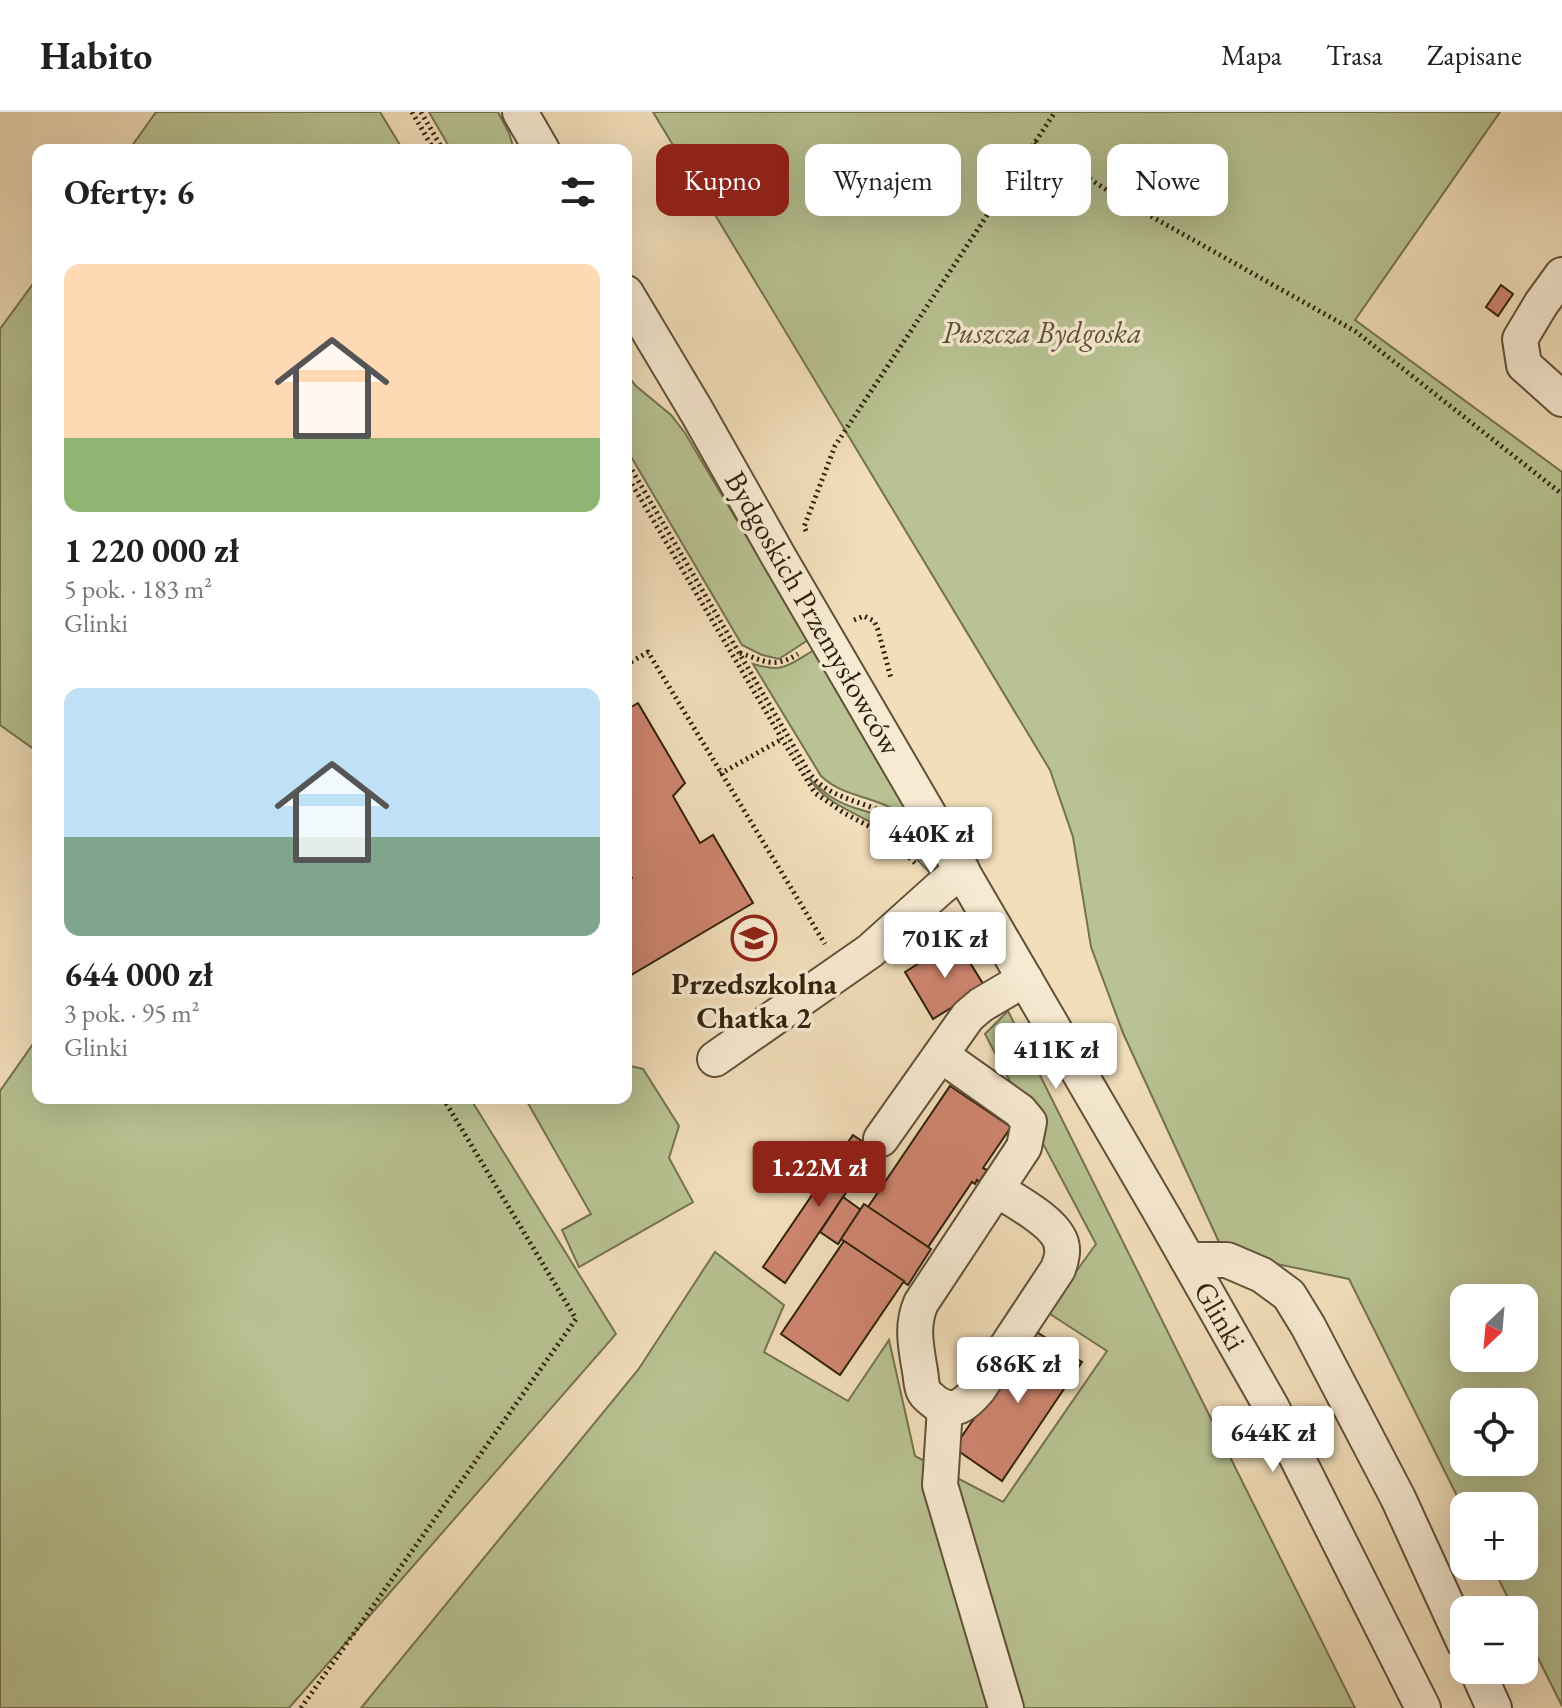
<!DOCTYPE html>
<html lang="pl">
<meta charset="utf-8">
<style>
body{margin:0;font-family:"EB Garamond",serif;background:#f6f6f6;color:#202124;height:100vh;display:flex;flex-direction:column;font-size:30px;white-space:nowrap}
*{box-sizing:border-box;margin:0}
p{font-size:26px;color:#757577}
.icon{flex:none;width:44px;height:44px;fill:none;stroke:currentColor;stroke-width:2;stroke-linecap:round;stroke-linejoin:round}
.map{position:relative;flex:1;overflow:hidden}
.drawer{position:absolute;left:32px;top:32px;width:600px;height:960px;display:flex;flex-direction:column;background:#fff;border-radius:16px;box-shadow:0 8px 32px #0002}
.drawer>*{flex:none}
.hud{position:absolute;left:656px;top:32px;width:760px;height:72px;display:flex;gap:16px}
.needle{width:52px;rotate:206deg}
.tools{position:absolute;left:1450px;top:1172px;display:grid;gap:16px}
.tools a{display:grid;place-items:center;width:88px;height:88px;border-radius:16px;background:#fff;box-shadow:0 8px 32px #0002;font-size:40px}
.price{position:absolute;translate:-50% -68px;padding:0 18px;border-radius:8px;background:#fff;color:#222;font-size:26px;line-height:52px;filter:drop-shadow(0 2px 4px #0008)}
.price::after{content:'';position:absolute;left:50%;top:48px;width:24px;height:18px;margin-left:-12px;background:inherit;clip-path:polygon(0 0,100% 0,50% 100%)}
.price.current{background:#8f2418;color:#fff}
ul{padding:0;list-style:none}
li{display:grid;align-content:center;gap:16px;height:424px;padding:0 32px}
li span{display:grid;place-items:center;height:248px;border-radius:16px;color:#555}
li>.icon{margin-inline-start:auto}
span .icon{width:144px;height:144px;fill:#fffc;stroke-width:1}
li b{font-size:34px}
h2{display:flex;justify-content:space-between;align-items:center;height:96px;padding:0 32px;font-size:34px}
.pill{padding:0 28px;border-radius:16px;background:#fff;box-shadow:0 8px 32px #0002;font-size:28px;line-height:72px}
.pill.current{background:#8f2418;color:#fff}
header{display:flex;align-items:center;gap:48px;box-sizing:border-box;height:112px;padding:0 40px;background:#fff;border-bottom:2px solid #e0e0e0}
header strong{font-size:38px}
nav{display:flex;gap:44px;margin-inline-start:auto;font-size:28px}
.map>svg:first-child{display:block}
.green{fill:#b8c292;stroke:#747250;stroke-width:2;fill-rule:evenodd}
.building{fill:#cf8570;stroke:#31220e;stroke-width:2}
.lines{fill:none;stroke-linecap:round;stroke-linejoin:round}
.minor-casing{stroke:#615139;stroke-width:38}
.path{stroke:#31220e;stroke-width:5;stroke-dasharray:2 4;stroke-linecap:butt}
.minor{stroke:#f7ead2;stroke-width:34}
.labels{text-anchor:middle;stroke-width:7;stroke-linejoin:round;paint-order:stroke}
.park-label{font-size:30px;font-style:italic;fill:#5a5236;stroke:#f7ead2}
.street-label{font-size:30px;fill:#31220e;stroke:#f7ead2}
.poi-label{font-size:30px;font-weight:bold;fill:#31220e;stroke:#f7ead2}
</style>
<header>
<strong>Habito</strong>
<nav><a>Mapa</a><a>Trasa</a><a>Zapisane</a></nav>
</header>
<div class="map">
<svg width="1562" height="1596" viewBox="0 0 1562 1596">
<rect width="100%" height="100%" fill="#f2deba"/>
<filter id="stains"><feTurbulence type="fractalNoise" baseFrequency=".0025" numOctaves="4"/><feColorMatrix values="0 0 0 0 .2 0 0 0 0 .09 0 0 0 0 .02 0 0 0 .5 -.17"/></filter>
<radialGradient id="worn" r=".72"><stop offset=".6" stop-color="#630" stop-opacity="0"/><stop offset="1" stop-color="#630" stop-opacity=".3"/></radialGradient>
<!-- green -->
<g class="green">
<polygon points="156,0 380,0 403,38 129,38"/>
<polygon points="429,0 498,0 509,21 514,38 451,38"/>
<path d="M653,0H1500L1355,208L1562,360V1594L1524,1518V1498H1514L1492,1454H1524V1394H1464V1398L1349,1167L1224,1141L1123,921L1091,835L1073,725L1050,658ZM1464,1186H1524V1246H1464ZM1464,1290H1524V1350H1464Z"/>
<polygon points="38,165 38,640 0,613 0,217"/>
<polygon points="626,262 636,274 671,303 685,321 808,528 779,547 762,543 742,533 626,336"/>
<path d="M814,538L940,755C923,733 911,705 885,693C862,683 840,682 821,664L753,552C784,561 787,554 814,538Z"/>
<path d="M809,666C824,681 834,689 855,696C867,700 879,702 890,709C910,723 921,749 936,767C921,753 908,735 891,723C864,702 828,696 809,666Z"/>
<polygon points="1008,899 1355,1596 361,1596 638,1258 715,1140 784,1193 764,1240 848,1289 889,1228 915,1344 1003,1390 1107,1239 1047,1200 1096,1132 985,922"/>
<polygon points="38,925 38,986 470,986 616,1222 289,1596 0,1596 0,979"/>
<polygon points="626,953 643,957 679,1014 669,1046 693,1090 579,1155 562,1118 591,1102 525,986 626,986"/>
</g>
<!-- building -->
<g class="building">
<polygon points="1501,173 1513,182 1498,204 1486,195"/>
<polygon points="638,591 685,671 673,684 700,731 713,723 753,791 631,863 626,854 626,770 632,766 626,755 626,598"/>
<polygon points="956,828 985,875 933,907 905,860"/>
<polygon points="950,974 1011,1015 983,1056 987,1058 979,1070 977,1068 975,1072 972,1070 928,1135 868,1095"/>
<polygon points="853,1023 875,1038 785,1171 763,1155"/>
<polygon points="843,1085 861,1098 838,1132 820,1120"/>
<polygon points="864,1092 931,1137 908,1173 841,1127"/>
<polygon points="844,1129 904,1169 840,1263 781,1222"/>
<polygon points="1034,1218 1082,1250 1002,1369 954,1336"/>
</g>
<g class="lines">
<!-- minor casing -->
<g class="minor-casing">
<g id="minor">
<polyline points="520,0 542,38"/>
<polyline points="1562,163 1541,192 1520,227 1524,253 1562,287"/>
<polyline points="626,181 697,300 780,447 1164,1106 1272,1296 1423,1596"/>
<path d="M941,943L1020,999L1029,1010L1024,1035L921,1191C911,1214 916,1235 920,1259C921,1264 921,1272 923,1277C925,1283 931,1287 936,1291C954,1303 966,1292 978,1278L1058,1157C1060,1151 1063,1143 1062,1137C1062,1113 1015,1089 996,1077"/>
<polyline points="715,947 870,839 940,776 962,758"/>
<polyline points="881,1027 968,904 981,893 1025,867"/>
<polyline points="1188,1148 1227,1148 1262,1163 1289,1183 1308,1214 1398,1386 1464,1530"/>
<polyline points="945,1296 940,1373 1006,1596"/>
<polyline points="1477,1558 1494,1596"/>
</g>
</g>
<!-- path -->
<g class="path">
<polyline points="412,0 434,38"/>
<polyline points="421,0 443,38"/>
<polyline points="1034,31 1124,89 1355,219 1562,382"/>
<path d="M626,348L810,662C829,686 861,689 888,702"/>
<polyline points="626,362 782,627 815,681 844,701 886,723 915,751"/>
<polyline points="806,419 804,415 835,334 1055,0"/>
<polyline points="854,508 864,504 874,509 878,518 891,566"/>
<path d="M740,541C765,549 773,557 798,542"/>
<polyline points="626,553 648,540 825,832"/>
<polyline points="720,662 782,627"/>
<polyline points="301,1596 576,1207 443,986"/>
</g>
<!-- minor -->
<use href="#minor" class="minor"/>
</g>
<!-- icons -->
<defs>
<g id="school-ring" transform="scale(2.3)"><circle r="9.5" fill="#f7ead2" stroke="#8f2418" stroke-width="1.5"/><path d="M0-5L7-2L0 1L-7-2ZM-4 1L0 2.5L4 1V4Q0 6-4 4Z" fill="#8f2418"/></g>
</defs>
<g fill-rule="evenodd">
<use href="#school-ring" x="754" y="826"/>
</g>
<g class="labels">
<!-- park labels -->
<g class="park-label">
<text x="1042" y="231">Puszcza Bydgoska</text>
</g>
<!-- street labels -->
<g class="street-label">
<text transform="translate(813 501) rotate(60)" y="10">Bydgoskich Przemysłowców</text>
<text transform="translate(1220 1204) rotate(60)" y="10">Glinki</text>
</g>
<!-- poi labels -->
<g class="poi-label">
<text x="754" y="882">Przedszkolna<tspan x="754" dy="34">Chatka 2</tspan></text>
</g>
</g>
<rect width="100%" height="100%" filter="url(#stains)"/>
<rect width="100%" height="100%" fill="url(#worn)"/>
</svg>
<div class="tools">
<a><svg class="needle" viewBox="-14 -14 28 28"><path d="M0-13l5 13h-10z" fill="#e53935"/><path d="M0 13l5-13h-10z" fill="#757577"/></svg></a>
<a><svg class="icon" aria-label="locate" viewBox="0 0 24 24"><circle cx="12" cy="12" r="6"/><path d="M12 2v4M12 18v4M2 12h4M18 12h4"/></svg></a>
<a>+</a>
<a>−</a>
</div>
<b class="price" style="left:931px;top:763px">440K zł</b>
<b class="price" style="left:945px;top:868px">701K zł</b>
<b class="price" style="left:1056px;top:979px">411K zł</b>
<b class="price current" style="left:819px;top:1097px">1.22M zł</b>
<b class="price" style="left:1018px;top:1293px">686K zł</b>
<b class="price" style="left:1273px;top:1362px">644K zł</b>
<div class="hud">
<a class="pill current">Kupno</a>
<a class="pill">Wynajem</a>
<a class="pill">Filtry</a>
<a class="pill">Nowe</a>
</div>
<section class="drawer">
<h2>Oferty: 6<svg class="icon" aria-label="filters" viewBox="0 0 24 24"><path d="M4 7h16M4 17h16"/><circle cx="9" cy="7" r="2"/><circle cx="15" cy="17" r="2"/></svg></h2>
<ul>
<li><span style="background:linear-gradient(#ffd9b3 70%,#8fb573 0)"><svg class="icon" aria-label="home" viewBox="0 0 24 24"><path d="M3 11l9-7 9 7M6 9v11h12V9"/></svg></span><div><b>1 220 000 zł</b><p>5 pok. · 183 m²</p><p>Glinki</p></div></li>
<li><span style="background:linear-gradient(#bfe0f5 60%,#7fa58c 0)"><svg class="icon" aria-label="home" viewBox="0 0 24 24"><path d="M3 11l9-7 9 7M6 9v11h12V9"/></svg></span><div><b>644 000 zł</b><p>3 pok. · 95 m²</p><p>Glinki</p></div></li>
</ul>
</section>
</div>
